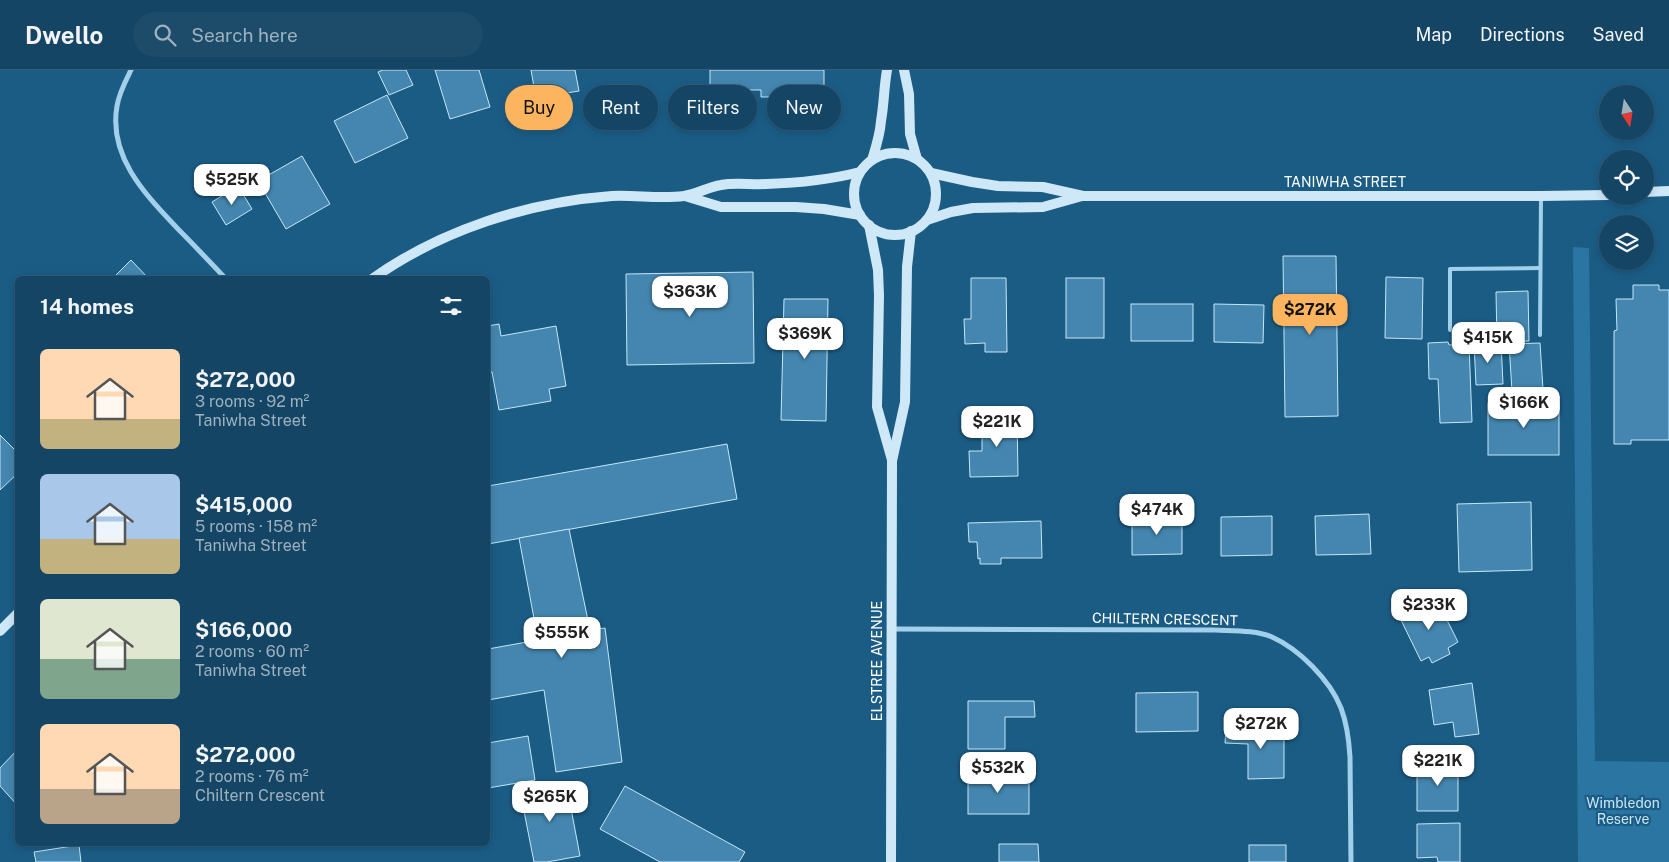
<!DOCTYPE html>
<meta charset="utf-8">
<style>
body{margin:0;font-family:"Public Sans",sans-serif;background:#1d4c6a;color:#f1f3f6;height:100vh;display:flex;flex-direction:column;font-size:19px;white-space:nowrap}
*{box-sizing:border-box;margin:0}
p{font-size:16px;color:#9db1bf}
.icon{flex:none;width:28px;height:28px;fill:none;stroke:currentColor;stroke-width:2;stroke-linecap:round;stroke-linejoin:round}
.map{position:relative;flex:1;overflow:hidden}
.details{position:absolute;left:15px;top:206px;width:475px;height:570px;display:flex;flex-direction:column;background:#144564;border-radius:8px;box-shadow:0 2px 8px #0003,0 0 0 1px #335d78}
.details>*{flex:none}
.hud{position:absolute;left:505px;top:15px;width:475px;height:45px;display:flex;gap:10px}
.needle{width:32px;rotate:168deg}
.fabs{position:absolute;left:1599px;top:15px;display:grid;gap:10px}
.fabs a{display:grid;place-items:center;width:55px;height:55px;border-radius:50%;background:#144564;box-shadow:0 2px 8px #0003,0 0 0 1px #335d78;font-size:25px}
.price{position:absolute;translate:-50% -42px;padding:0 11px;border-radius:10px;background:#fff;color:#222;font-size:16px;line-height:32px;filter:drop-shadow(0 1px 2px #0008)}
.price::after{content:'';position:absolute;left:50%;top:30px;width:15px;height:11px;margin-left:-8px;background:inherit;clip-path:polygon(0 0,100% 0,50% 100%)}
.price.current{background:#fdb45e;color:#111}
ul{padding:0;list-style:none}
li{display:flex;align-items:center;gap:15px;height:125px;padding:0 25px}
li span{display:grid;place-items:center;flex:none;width:140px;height:100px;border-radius:8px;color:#555}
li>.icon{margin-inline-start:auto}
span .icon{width:60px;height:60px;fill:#fffc;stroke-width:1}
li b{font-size:21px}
h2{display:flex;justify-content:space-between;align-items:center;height:60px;padding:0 25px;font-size:21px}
.chip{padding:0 18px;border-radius:22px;background:#144564;box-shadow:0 2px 8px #0003,0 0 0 1px #335d78;font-size:18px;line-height:45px}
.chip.current{background:#fdb45e;color:#111}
header{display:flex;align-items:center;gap:30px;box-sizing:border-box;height:70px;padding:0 25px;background:#144564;border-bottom:1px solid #335d78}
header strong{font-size:24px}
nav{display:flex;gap:28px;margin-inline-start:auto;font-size:18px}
.search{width:350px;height:45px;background:#1d4c6a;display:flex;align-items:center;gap:12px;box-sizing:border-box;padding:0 18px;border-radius:28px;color:#9db1bf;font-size:19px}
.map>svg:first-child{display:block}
.green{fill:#2b75a2}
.building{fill:#4486af;stroke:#c7e6f8}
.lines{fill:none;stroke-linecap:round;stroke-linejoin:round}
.lane{stroke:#a2d0eb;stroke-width:4}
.street{stroke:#a2d0eb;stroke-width:5}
.secondary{stroke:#cee8f8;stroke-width:10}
.labels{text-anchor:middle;stroke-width:4.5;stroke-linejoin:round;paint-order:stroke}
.street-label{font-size:14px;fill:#fff;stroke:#1b5c85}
.park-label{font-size:14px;fill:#c7e6f8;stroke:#1b5c85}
</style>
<header>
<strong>Dwello</strong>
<div class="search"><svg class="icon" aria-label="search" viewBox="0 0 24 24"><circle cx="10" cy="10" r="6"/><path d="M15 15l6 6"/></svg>Search here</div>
<nav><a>Map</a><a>Directions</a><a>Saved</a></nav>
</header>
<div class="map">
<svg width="1669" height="792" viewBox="0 0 1669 792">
<rect width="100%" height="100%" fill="#1b5c85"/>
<!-- green -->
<polygon class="green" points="1573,177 1589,178 1595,691 1669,692 1669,792 1578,792"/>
<!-- building -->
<g class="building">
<polygon points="383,0 406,0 413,15 389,25 378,2"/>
<polygon points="435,0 479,0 490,37 450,49"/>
<polygon points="531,0 575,0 579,21 536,28"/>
<polygon points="710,0 824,0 824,15 804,15 800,20 788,20 788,27 761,27 761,20 743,20 738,15 710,15"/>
<polygon points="387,25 408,68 355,93 334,51"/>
<polygon points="302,86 330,134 286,159 258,111"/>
<polygon points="238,116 252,139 226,155 212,132"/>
<polygon points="1283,186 1336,186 1338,346 1285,347"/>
<polygon points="131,190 149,209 112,209"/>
<polygon points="753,202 754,293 627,295 626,204"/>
<polygon points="1386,207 1423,208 1422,269 1385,268"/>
<polygon points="971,208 1006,208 1007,282 985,282 985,273 965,274 964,249 971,249"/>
<rect x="1066" y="208" width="38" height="60"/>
<polygon points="1633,215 1659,215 1659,220 1669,220 1669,370 1631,370 1631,374 1614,374 1614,261 1617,260 1616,229 1633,229"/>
<polygon points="1528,221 1529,271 1497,272 1496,222"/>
<polygon points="784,229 828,229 826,351 781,350"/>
<rect x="1131" y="234" width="62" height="37"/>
<polygon points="1214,234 1264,235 1263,273 1214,272"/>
<polygon points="499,254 501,266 556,256 566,316 549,319 551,331 499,340 492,302 488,302 488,256"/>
<polygon points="1448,272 1449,275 1469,274 1472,352 1440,353 1438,309 1429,309 1428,273"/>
<polygon points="1501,272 1503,314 1476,315 1474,273"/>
<polygon points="1540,273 1543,319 1512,321 1509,274"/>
<rect x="1488" y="333" width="71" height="52"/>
<polygon points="1017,345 1018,406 970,407 969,381 982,381 982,346"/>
<polygon points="0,365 18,383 18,403 0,420"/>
<polygon points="727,374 737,429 488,474 488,416"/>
<polygon points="1531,432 1532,500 1459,502 1457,434"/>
<polygon points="1369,444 1371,484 1316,485 1315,446"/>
<polygon points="1182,446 1182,484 1132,485 1132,447"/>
<polygon points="1272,446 1272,485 1221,486 1221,447"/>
<polygon points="1041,451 1042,488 1001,488 1001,494 980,494 980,488 978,489 977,472 969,472 968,453"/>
<polygon points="569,459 590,560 605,558 622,692 556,702 544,620 488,630 488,579 538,570 519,468"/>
<polygon points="1436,528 1458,572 1448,578 1450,584 1432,593 1429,587 1421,591 1399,546"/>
<polygon points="1472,613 1479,664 1455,667 1453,652 1434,655 1429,620"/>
<polygon points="1198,622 1198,661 1136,662 1136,623"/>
<polygon points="968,631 1034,631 1035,647 1005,647 1005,679 968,679"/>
<polygon points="1284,657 1284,708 1248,709 1248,674 1225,673 1226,658"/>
<polygon points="528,666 535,710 488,718 488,673"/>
<polygon points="18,679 18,736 0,716 0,698"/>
<polygon points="1435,689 1458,689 1458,741 1417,741 1417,698 1435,698"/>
<rect x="968" y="704" width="61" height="40"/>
<polygon points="566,712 580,786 547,792 534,792 520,721"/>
<polygon points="625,716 745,782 739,792 660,792 600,759"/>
<polygon points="1460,753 1460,792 1438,792 1437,787 1417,788 1417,754"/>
<polygon points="999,774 1038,774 1039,792 999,792"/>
<polygon points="79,775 81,792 36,792 34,782"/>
<rect x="1249" y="775" width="37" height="17"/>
</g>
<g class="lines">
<!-- lane -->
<g class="lane">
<polyline points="1450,260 1450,199 1540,198"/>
<polyline points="1540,265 1541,126"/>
</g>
<!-- street -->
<g class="street">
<path d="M131,0C125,12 119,23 117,36C108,87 146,125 178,159C194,175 210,192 226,209"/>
<path d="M892,559L1215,560C1233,561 1255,560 1272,567C1299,579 1330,610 1341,638C1347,654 1349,670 1350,687L1351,792"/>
</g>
<!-- secondary -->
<g class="secondary">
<polyline points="904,0 909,24 910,64 917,89"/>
<circle cx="895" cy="124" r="41"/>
<path d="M872,90C876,77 880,65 881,51C884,34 884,17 887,0"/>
<polyline points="931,103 972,112 998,116 1043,117 1083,126 1541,126 1608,125"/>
<polyline points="1645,122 1669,121"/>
<polyline points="685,126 721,137 796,137 824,139 860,145"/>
<polyline points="927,150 951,142 973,138 1043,137 1082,126"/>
<polyline points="869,155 878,200 879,226 877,337 892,390"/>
<path d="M372,209C441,160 528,132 612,126C636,125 661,129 684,126C697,124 708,117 721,115C735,112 752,115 766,114C798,113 829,110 860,102"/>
<polyline points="0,561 18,543"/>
<polyline points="891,792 892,391 905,332 907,197 911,161"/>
</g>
</g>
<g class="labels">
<!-- street labels -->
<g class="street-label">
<text x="1345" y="117">TANIWHA STREET</text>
<text transform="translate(1165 549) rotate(1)" y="5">CHILTERN CRESCENT</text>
<text transform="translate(877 591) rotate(-90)" y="5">ELSTREE AVENUE</text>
</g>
<!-- park labels -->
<g class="park-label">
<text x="1623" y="738">Wimbledon<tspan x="1623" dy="16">Reserve</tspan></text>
</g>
</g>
</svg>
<div class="fabs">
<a><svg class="needle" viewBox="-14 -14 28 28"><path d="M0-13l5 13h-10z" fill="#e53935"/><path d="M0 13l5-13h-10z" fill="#9db1bf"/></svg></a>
<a><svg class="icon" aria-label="locate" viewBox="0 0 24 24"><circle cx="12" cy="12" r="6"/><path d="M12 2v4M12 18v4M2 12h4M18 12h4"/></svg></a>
<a><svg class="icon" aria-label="layers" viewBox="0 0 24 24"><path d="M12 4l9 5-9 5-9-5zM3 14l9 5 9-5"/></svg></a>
</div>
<b class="price" style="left:232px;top:136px">$525K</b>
<b class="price" style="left:690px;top:248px">$363K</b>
<b class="price current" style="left:1310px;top:266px">$272K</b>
<b class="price" style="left:805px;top:290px">$369K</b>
<b class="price" style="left:1488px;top:294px">$415K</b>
<b class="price" style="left:1524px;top:359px">$166K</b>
<b class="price" style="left:997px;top:378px">$221K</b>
<b class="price" style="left:1157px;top:466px">$474K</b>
<b class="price" style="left:1429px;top:561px">$233K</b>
<b class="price" style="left:562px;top:589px">$555K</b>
<b class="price" style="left:1261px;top:680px">$272K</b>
<b class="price" style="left:1438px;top:717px">$221K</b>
<b class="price" style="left:998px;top:724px">$532K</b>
<b class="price" style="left:550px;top:753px">$265K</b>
<div class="hud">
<a class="chip current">Buy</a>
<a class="chip">Rent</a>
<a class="chip">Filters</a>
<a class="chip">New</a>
</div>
<section class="details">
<h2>14 homes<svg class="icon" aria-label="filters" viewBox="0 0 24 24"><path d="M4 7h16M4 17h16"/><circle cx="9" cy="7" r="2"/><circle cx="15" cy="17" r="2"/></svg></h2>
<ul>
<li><span style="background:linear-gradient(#ffd9b3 70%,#c2b280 0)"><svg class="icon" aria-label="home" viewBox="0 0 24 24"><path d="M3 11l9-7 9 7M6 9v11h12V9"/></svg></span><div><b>$272,000</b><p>3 rooms · 92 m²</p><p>Taniwha Street</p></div></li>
<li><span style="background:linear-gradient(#a9c7e8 65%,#c2b280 0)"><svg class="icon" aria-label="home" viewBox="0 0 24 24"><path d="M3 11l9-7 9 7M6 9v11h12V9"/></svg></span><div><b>$415,000</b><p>5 rooms · 158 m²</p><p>Taniwha Street</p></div></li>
<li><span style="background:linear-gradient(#dfe7d0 60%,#7fa58c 0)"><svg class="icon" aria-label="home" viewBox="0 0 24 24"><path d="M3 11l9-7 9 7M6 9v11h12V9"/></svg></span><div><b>$166,000</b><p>2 rooms · 60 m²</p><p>Taniwha Street</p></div></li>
<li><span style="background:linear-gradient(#ffd9b3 65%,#b9a48a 0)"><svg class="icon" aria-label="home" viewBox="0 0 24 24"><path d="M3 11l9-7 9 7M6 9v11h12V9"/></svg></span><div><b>$272,000</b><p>2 rooms · 76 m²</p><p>Chiltern Crescent</p></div></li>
</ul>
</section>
</div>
